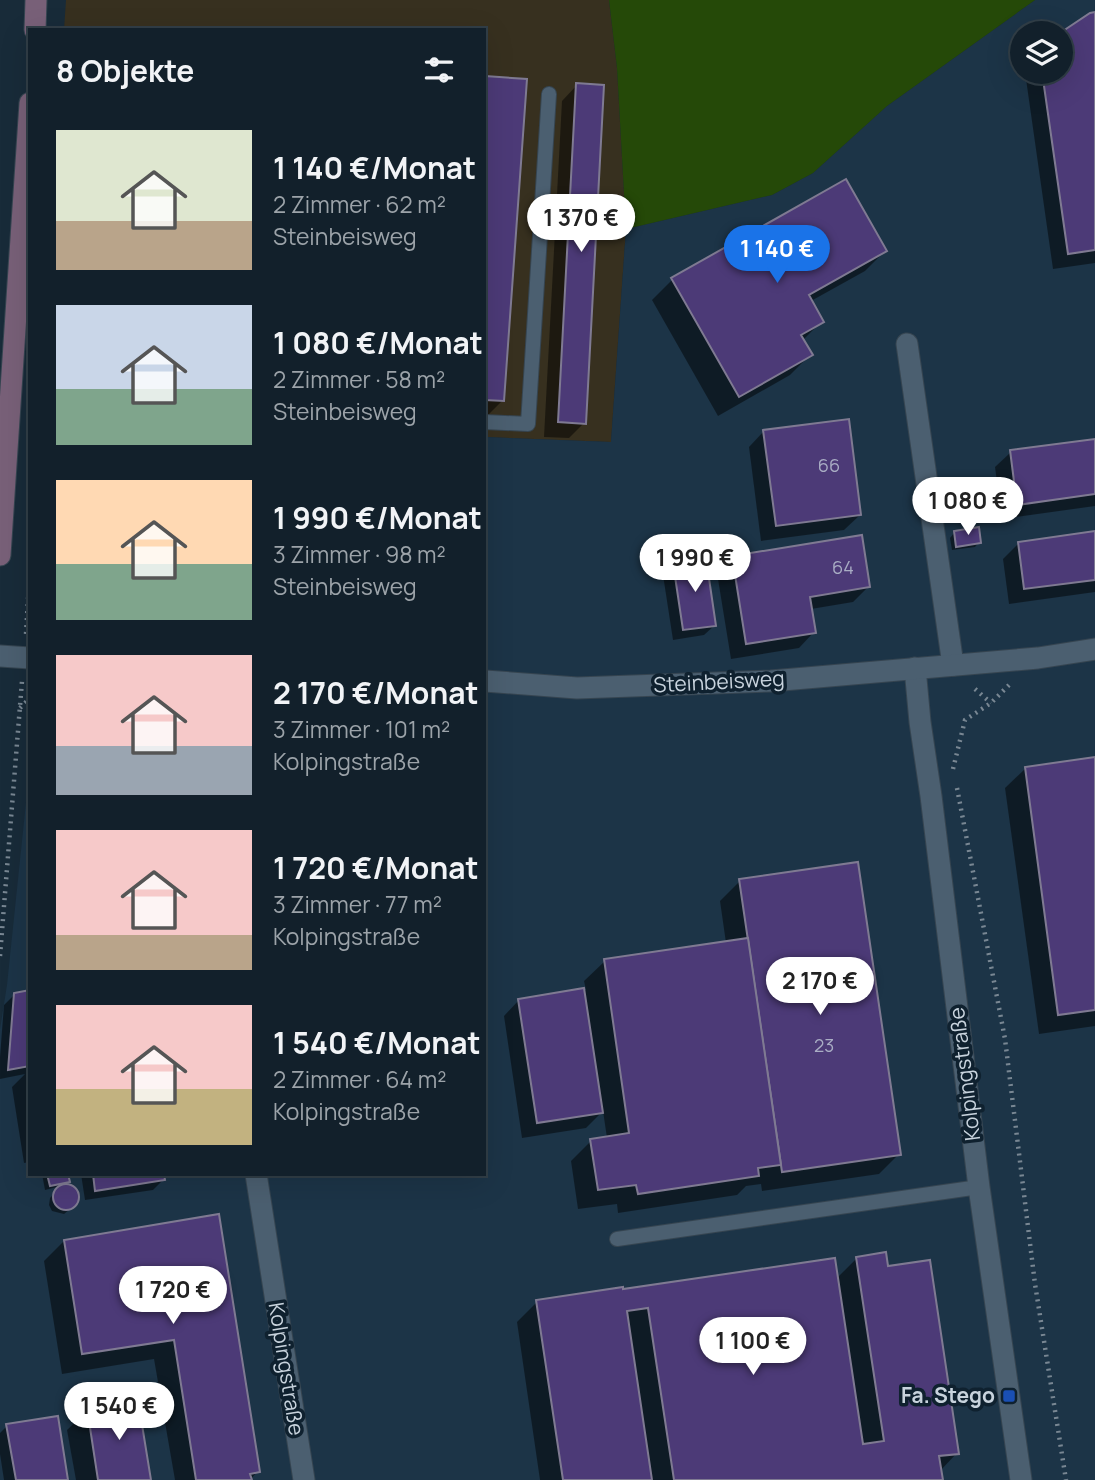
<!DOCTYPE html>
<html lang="de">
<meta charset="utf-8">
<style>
body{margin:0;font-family:Manrope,sans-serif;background:#1b2833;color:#f1f3f6;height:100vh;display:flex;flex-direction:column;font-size:26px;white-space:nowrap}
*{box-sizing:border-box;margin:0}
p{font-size:23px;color:#9ca3a9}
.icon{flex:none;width:38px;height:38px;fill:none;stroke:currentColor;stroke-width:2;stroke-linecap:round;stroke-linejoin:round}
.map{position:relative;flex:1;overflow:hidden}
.side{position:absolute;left:28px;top:28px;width:458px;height:1148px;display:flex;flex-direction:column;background:#12202b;border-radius:0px;box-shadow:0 7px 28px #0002,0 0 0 2px #313e47}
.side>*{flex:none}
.buttons{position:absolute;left:1010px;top:21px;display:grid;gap:14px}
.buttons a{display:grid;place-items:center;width:63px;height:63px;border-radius:50%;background:#12202b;box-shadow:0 7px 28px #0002,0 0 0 2px #313e47;font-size:35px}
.price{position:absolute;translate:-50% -60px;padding:0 16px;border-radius:24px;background:#fff;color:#222;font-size:23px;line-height:46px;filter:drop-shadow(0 2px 4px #0008)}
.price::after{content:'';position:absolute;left:50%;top:42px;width:21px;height:16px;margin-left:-10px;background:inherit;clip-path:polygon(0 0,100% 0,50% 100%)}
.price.current{background:#1a73e8;color:#fff}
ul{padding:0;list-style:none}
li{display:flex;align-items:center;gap:21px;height:175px;padding:0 28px}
li span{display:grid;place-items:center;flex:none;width:196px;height:140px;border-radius:0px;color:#555}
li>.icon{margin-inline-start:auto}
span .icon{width:84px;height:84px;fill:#fffc;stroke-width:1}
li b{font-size:30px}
h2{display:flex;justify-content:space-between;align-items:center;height:84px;padding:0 28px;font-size:30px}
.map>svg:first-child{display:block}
.commercial{fill:#37301f}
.built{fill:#1c3447;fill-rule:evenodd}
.green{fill:#254908}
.shadow{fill:#0007}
.building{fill:#4c3a77;stroke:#7f7a92;stroke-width:2}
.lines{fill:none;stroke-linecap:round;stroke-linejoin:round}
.lane-casing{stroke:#364551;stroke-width:16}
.street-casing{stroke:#364551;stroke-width:23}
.secondary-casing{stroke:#364551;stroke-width:23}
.path{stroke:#798793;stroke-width:4.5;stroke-dasharray:2 5;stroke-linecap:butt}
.lane{stroke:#4b5f70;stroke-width:14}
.street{stroke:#4b5f70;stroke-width:21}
.secondary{stroke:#786078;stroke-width:21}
.transit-dot{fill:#1a4fb4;stroke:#0f212f;stroke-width:2.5}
.labels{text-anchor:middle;stroke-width:7;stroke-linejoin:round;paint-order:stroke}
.number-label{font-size:18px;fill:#a9adc4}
.street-label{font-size:21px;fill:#c8d3dd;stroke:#0f212f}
.poi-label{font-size:21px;font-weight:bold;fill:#c8d3dd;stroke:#0f212f;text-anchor:end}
</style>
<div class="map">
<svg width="1095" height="1480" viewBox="0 0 1095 1480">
<rect width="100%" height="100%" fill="#182b39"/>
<!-- commercial -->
<polygon class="commercial" points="66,0 609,0 617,68 626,229 611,442 485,437 485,30 64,30"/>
<!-- built -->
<path class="built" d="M1035,0H1095V1480H0V1029L7,985L30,764V1174H485V437L611,442L626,229L772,195L813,173L887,106ZM1022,33H1060V72H1022Z"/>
<!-- green -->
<polygon class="green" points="609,0 1035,0 887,106 813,173 772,195 626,229 617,68"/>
<!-- shadow -->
<g class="shadow">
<polygon points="1095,14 1095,263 1053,269 1025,72 1060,72"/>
<polygon points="485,78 525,81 503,400 485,418"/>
<polygon points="577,85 584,423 569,438 544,437 562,101"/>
<polygon points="885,251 865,271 811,301 822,321 802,341 810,355 790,375 718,416 652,300 672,280"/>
<polygon points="764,431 860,515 844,530 761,541 749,447"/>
<polygon points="1095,440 1095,506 1002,519 995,467 1011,452"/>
<polygon points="954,533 979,542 975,547 952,550 950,538"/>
<polygon points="1095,533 1095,592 1009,604 1003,559 1019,543"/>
<polygon points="733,557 868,587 853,602 811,609 814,632 799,648 731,659 717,573"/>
<polygon points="673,565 715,625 704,635 673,640 663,575"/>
<polygon points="1095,759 1095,1026 1039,1034 1005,788 1026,768"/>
<polygon points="740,881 899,1154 879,1174 762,1191 761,1184 746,1186 737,1195 618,1213 617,1204 578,1209 571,1161 591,1141 607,1138 603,1111 586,1128 522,1138 504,1016 519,1000 586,990 584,981 605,961 726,943 720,901"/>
<polygon points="30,992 30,1162 24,1163 12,1087 25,1074 0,1079 0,1057 4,1005 15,994"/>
<polygon points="42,1174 67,1174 68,1181 64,1185 72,1187 77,1199 75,1205 64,1214 52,1211 49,1205 50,1198 61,1186 45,1190"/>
<polygon points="81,1174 162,1174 163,1180 153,1190 85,1200"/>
<polygon points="217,1216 258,1471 250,1480 175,1480 154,1359 62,1374 44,1261 64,1241"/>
<polygon points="857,1258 886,1268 957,1453 940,1471 941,1480 540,1480 517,1322 537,1302 622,1291 837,1278"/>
<polygon points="88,1410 149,1480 76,1480 67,1430"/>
<polygon points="7,1426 66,1480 4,1480 0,1454 0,1433"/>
</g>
<!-- building -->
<g class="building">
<polygon points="1095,12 1095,250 1068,254 1042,72 1060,72 1060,33 1090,13"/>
<polygon points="485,76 527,79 504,401 485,400"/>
<polygon points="576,83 604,85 586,424 558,422"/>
<polygon points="846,179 887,251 809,295 824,322 801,335 813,355 739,397 671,278"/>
<polygon points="849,419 861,515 776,526 763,430"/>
<polygon points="1095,439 1095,494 1017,505 1010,450"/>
<polygon points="979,527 981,543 956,547 954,531"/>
<polygon points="1095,531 1095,580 1024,589 1018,542"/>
<polygon points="862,535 870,587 810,597 816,633 746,644 732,556"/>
<polygon points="706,558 716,626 683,630 673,563"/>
<polygon points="1095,757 1095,1010 1058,1015 1025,767"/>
<polygon points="858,862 901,1155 782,1172 739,879"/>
<polygon points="748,938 781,1165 758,1168 759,1176 638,1194 636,1185 598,1190 590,1139 629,1133 604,959"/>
<polygon points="584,988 603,1113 537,1123 518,999"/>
<polygon points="30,990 30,1066 8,1070 14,993"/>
<polygon points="47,1174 68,1174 70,1182 50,1186"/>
<polygon points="93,1174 164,1174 165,1180 95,1191"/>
<circle cx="66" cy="1197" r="13"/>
<polygon points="219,1214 260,1472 250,1474 252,1480 196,1480 174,1340 82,1354 64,1240"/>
<polygon points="886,1252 888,1266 930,1260 959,1454 939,1456 943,1480 674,1480 648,1308 627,1311 652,1480 563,1480 536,1300 623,1287 623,1289 835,1258 863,1444 884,1441 856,1257"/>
<polygon points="138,1400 151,1480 98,1480 87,1408"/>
<polygon points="58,1416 68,1480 16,1480 6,1424"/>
</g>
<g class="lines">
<!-- lane casing -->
<g class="lane-casing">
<g id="lane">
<polyline points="485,422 528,424 549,94"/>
<polyline points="617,1239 979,1187"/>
</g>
</g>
<!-- street casing -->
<g class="street-casing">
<g id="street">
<polyline points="907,344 953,665"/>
<polyline points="0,656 30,658"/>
<polyline points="915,668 920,722 931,796 979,1187 1021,1480"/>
<polyline points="485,681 577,688 771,681 1038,658 1095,649"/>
<polyline points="256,1174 304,1480"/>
</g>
</g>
<!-- secondary casing -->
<g class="secondary-casing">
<g id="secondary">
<polyline points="35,30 36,0"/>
<polyline points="0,555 30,103"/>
</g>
</g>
<!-- path -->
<g class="path">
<polyline points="26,634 30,566"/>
<polyline points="975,689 991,703"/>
<polyline points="20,708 30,698"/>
<polyline points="953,769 965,720 991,703 1009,685"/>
<polyline points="957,788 1005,1039 1035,1284 1066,1480"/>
<polyline points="0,956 22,681"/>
</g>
<!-- lane -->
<use href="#lane" class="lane"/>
<!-- street -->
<use href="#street" class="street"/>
<!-- secondary -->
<use href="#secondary" class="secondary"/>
</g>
<!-- markers -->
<rect class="transit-dot" x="1002" y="1389" width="14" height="14" rx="3.5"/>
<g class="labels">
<!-- number labels -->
<g class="number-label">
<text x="829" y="472">66</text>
<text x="843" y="574">64</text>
<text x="824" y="1052">23</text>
</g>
<!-- street labels -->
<g class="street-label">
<text transform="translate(719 682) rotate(-3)" y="7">Steinbeisweg</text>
<text transform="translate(965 1074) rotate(-97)" y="7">Kolpingstraße</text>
<text transform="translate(286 1369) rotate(81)" y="7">Kolpingstraße</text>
</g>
<!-- poi labels -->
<g class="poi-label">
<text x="995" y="1403">Fa. Stego</text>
</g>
</g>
</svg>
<div class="buttons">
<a><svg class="icon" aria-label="layers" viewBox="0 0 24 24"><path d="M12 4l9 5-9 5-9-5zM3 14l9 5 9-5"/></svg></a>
</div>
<b class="price" style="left:581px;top:254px">1 370 €</b>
<b class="price current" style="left:777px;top:285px">1 140 €</b>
<b class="price" style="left:968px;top:537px">1 080 €</b>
<b class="price" style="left:695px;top:594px">1 990 €</b>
<b class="price" style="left:820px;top:1017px">2 170 €</b>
<b class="price" style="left:173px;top:1326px">1 720 €</b>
<b class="price" style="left:753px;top:1377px">1 100 €</b>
<b class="price" style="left:119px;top:1442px">1 540 €</b>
<section class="side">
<h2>8 Objekte<svg class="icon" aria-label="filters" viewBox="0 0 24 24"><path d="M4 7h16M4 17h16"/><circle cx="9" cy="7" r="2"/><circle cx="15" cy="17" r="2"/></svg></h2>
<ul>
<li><span style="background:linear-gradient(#dfe7d0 65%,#b9a48a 0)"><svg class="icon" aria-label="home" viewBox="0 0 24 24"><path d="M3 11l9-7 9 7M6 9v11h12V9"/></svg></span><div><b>1 140 €/Monat</b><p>2 Zimmer · 62 m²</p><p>Steinbeisweg</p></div></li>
<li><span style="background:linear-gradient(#c9d6e8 60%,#7fa58c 0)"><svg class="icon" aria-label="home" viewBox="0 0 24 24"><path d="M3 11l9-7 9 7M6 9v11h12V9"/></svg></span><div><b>1 080 €/Monat</b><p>2 Zimmer · 58 m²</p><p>Steinbeisweg</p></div></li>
<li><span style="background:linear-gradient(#ffd9b3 60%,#7fa58c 0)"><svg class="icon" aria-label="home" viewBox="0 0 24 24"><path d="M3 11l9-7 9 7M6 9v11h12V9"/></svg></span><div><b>1 990 €/Monat</b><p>3 Zimmer · 98 m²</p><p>Steinbeisweg</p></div></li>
<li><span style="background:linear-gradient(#f6c9c9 65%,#9aa5b1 0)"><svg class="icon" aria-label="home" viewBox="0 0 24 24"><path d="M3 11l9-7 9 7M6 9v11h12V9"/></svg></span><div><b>2 170 €/Monat</b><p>3 Zimmer · 101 m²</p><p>Kolpingstraße</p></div></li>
<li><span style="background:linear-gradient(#f6c9c9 75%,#b9a48a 0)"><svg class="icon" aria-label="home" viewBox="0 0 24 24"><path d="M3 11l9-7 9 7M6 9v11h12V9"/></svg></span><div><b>1 720 €/Monat</b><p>3 Zimmer · 77 m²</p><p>Kolpingstraße</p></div></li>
<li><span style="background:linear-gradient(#f6c9c9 60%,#c2b280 0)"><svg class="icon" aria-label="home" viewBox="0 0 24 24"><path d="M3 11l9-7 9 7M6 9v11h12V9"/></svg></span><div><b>1 540 €/Monat</b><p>2 Zimmer · 64 m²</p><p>Kolpingstraße</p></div></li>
</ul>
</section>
</div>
